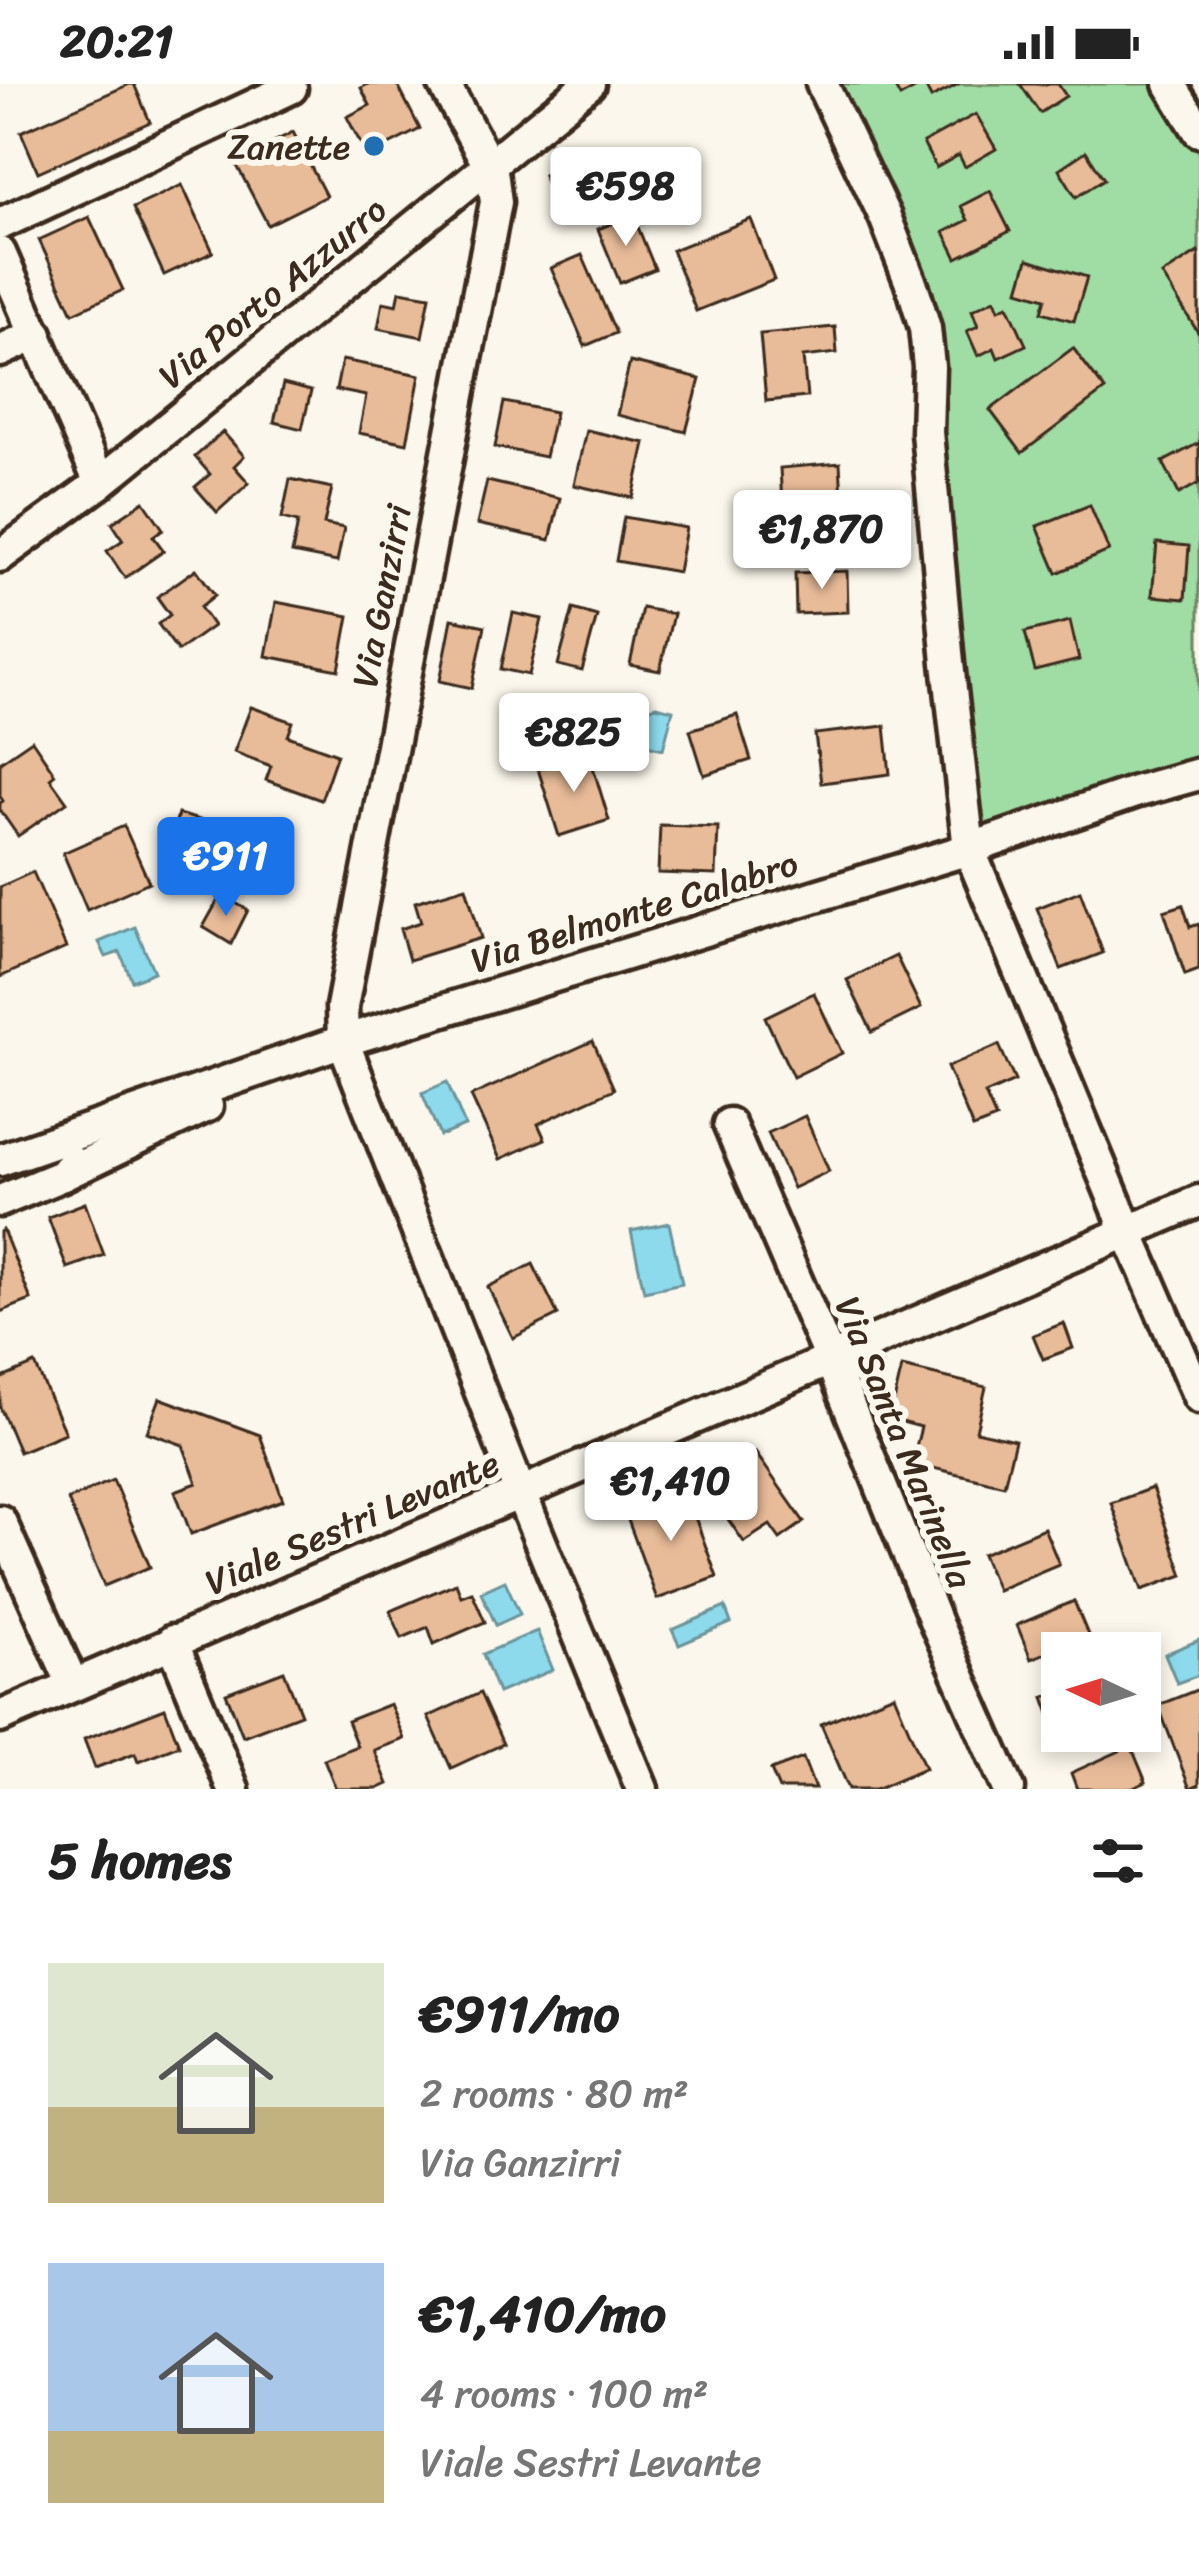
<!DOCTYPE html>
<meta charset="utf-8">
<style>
body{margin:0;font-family:Sriracha,sans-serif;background:#f6f6f6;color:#222;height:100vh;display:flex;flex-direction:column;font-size:45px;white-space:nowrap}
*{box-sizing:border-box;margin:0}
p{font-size:39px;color:#767676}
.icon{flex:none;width:66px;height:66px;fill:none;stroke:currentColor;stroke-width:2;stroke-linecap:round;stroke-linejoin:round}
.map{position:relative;height:1705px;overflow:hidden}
.details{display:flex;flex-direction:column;background:#fff;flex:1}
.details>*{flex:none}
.needle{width:78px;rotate:274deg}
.buttons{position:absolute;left:1041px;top:1548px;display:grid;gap:24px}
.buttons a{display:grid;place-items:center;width:120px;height:120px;border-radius:0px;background:#fff;box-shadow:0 6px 18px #0003;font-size:60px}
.price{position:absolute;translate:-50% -102px;padding:0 27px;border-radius:12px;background:#fff;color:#222;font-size:39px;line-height:78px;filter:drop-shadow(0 3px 6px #0008)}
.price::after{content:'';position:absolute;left:50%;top:72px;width:36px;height:27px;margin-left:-18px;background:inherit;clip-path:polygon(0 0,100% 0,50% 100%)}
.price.selected{background:#1a73e8;color:#fff}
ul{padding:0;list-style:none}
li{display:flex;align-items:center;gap:36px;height:300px;padding:0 48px}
li span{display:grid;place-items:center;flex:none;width:336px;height:240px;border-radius:0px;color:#555}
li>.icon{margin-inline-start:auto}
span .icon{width:144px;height:144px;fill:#fffc;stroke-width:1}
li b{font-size:51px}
h2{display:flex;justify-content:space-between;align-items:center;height:144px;padding:0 48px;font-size:51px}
.status{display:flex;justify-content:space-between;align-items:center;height:84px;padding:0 60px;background:#fff;direction:ltr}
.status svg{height:33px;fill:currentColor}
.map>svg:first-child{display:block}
.green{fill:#a0dda4;stroke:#6e8461;stroke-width:3}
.water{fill:#8ddaed;stroke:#6c949a;stroke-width:3}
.building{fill:#e9bc99;stroke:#3b2a1e;stroke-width:3}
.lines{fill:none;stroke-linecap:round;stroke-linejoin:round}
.minor-casing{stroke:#3b2a1e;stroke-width:39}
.minor{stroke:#fbf7ec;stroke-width:30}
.poi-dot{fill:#1f6fb2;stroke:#fbf7ec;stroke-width:4.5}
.labels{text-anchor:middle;stroke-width:12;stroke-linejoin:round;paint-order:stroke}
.poi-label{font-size:36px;fill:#3b2a1e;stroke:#fbf7ec;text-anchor:end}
.street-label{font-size:36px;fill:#3b2a1e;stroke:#fbf7ec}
</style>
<div class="status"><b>20:21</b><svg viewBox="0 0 49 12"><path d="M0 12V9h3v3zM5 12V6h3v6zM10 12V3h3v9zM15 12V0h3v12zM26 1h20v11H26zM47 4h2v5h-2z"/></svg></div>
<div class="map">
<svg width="1199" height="1705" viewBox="0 0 1199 1705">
<rect width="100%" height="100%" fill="#fbf7ec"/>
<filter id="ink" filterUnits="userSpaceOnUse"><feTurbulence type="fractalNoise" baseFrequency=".00833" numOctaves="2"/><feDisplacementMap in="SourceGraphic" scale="24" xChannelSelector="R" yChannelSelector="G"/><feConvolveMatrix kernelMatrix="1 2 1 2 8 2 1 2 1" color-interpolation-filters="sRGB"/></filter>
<g filter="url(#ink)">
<!-- green -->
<polygon class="green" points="805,0 1161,0 1199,60 1199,692 969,765 927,256"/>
<!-- water -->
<g class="water">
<polygon points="656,622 673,626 663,665 614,653 619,633"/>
<polygon points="135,843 154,888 132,897 120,868 106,873 99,858"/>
<polygon points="447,998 465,1042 440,1052 422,1009"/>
<polygon points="669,1139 682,1199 644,1207 631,1147"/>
<polygon points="505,1497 520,1530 496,1541 481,1508"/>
<polygon points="725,1523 731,1539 679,1561 672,1546"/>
<polygon points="537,1547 553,1586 498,1609 483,1570"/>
<polygon points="1199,1556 1199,1591 1177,1599 1165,1570"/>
</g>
<!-- building -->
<g class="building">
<polygon points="130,0 134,0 150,38 38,88 21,48"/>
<polygon points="368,0 397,0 420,45 367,72 347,33 370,21 361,4"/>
<polygon points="893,0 959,0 931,14 924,0 900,13"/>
<polygon points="1020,0 1058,0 1066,12 1040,29"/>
<polygon points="976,30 996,65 965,83 959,71 936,84 923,59"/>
<polygon points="293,48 326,112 268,141 235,78"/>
<polygon points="601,66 618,106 560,130 543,91"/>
<polygon points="1086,67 1104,95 1076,113 1059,85"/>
<polygon points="182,101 213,168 164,191 133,124"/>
<polygon points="990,107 1010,147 957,174 944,148 968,136 961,122"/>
<polygon points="633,131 655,185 620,199 598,145"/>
<polygon points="89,133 123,206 73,229 39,156"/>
<polygon points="751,135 774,196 696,227 672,166"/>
<polygon points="1198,168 1199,170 1199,250 1162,191"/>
<polygon points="582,171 616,249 585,262 551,184"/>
<polygon points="1028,175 1087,193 1074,237 1042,228 1046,214 1019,206"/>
<polygon points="400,207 430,212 422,253 378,244 383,218 397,221"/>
<polygon points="995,215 999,225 1008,221 1026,261 998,274 994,264 978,272 967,247 978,242 972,226"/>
<polygon points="835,243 837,269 803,273 807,313 766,317 760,250"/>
<polygon points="1073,264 1105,306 1022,369 990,326"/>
<polygon points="342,276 420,291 407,359 359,349 366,312 336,306"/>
<polygon points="630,278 700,295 686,348 617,331"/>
<polygon points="283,300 311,307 302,345 274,338"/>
<polygon points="504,318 555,328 545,373 495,363"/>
<polygon points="586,346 645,359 633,414 574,401"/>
<polygon points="223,348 244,372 234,382 249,399 217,428 195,403 210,390 195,373"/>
<polygon points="1199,359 1199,399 1179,410 1163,378"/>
<polygon points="840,379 843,433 783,437 780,384"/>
<polygon points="290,395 332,404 324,440 344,444 337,478 292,469 298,438 282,434"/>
<polygon points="487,397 560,414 550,456 477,440"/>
<polygon points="144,417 163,445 153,452 164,467 125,494 107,467 123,456 112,439"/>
<polygon points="1090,421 1109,467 1057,489 1037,442"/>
<polygon points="624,433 686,444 678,488 616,477"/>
<polygon points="1157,459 1189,462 1185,515 1152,512"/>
<polygon points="196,485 215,511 200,523 213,542 178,567 158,540 170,531 157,513"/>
<polygon points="847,487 848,528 796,530 795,489"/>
<polygon points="276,518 349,532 339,586 266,572"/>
<polygon points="642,524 673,530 660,587 630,581"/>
<polygon points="573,525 597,532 582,587 558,581"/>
<polygon points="513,529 542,535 529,591 501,585"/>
<polygon points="452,535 485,542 472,604 440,597"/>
<polygon points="1070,537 1079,576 1035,587 1025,548"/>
<polygon points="251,623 293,638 288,652 337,670 321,716 266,696 271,682 234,668"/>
<polygon points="737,631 751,676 704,691 690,646"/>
<polygon points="885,642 890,690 821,699 815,650"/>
<polygon points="32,656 55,690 50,694 67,718 18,752 0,726 0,719 3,717 0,712 0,678"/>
<polygon points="589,670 609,736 559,752 538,685"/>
<polygon points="178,730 235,746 227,775 170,759"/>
<polygon points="660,741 718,743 716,791 658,789"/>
<polygon points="124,742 149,798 87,826 63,769"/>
<polygon points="33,788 66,864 0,893 0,803"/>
<polygon points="466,803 481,854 409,876 400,845 421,838 415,818"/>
<polygon points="1080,807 1103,869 1061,885 1037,824"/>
<polygon points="221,811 248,826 231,860 203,843"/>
<polygon points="1183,821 1190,843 1199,840 1199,886 1185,891 1164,827"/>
<polygon points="896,872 921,924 872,948 847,896"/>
<polygon points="814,909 842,969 793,993 765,933"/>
<polygon points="593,957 614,1005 538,1040 545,1055 500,1075 471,1012"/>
<polygon points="999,961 1015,997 985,1010 996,1035 973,1044 947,983"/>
<polygon points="805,1032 829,1087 793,1104 768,1049"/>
<polygon points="85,1119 104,1171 67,1184 48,1133"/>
<polygon points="3,1146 31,1216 0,1228 0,1148"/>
<polygon points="533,1180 558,1231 513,1254 488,1203"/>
<polygon points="1064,1239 1073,1264 1043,1275 1033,1251"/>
<polygon points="35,1280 65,1349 19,1368 0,1323 0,1295"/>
<polygon points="902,1283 986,1303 976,1347 1015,1356 1004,1401 912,1379 921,1343 890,1335"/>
<polygon points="160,1314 260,1351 283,1416 191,1450 175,1407 197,1399 183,1361 147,1348"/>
<polygon points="755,1368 804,1438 780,1455 770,1441 744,1458 713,1414 735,1399 727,1388"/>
<polygon points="113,1396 150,1483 104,1502 68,1416"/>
<polygon points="1152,1404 1183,1491 1142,1506 1111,1419"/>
<polygon points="685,1406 717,1493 657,1515 625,1428"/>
<polygon points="1044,1444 1059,1480 997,1506 982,1470"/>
<polygon points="456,1499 461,1512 472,1508 485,1538 434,1560 428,1543 402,1554 390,1527"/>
<polygon points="1074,1517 1088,1551 1031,1575 1017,1541"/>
<polygon points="284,1587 301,1630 243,1652 226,1609"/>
<polygon points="1199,1605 1199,1701 1190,1705 1158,1621"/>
<polygon points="1062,1606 1062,1647 1071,1647 1058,1652 1044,1613"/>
<polygon points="480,1609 503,1660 451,1684 428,1633"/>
<polygon points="894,1610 925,1684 876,1705 849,1705 821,1640"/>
<polygon points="390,1620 404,1655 374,1666 388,1700 377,1705 336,1705 324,1675 357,1662 347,1637"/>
<polygon points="165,1624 179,1661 138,1677 135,1669 95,1684 84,1655"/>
<polygon points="1131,1662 1146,1698 1131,1705 1077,1705 1071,1689"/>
<polygon points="803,1674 815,1705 779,1705 771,1686"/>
</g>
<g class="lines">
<!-- minor casing -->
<g class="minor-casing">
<g id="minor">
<polyline points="444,0 492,87 496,118 342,923 343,957 520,1408 642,1705"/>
<polyline points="822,0 885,133 914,207 925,244 929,283 927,348 948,579 969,765 1128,1149 1199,1313"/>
<polyline points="1170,0 1199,47"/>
<polyline points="0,140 291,4"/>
<polyline points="0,169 100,399"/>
<polyline points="0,267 37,250"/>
<polyline points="0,472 100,399 589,0"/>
<polyline points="729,1040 830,1275 936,1539 1009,1705"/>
<polyline points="0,1076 343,957 969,765 1135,708 1199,690"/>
<polyline points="63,1091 207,1022"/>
<polyline points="0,1117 63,1091 72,1078"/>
<polyline points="0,1437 73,1601"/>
<polyline points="172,1557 233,1705"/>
<polyline points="0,1633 1199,1117"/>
</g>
</g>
<!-- minor -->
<use href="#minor" class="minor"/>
</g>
</g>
<!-- markers -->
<circle class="poi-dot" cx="374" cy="62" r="12"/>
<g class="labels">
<!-- poi labels -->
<g class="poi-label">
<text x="350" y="75">Zanette</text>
</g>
<!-- street labels -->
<g class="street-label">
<text transform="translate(272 208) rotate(-39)" y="13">Via Porto Azzurro</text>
<text transform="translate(381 512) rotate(-79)" y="13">Via Ganzirri</text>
<text transform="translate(634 827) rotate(-17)" y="13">Via Belmonte Calabro</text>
<text transform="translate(905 1358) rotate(68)" y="13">Via Santa Marinella</text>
<text transform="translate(352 1438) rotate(-23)" y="13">Viale Sestri Levante</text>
</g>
</g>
</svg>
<div class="buttons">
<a><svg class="needle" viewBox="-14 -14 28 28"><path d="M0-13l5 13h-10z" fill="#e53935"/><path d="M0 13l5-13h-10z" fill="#767676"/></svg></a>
</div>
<b class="price" style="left:626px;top:165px">€598</b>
<b class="price" style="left:822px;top:508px">€1,870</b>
<b class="price" style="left:574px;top:711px">€825</b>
<b class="price selected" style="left:226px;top:835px">€911</b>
<b class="price" style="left:671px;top:1460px">€1,410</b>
</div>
<section class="details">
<h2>5 homes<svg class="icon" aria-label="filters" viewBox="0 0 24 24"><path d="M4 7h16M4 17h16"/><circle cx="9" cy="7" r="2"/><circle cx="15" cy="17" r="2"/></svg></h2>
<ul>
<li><span style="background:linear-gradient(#dfe7d0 60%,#c2b280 0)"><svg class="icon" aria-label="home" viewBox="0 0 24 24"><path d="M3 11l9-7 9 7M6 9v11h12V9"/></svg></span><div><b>€911/mo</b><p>2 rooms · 80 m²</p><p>Via Ganzirri</p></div></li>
<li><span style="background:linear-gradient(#a9c7e8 70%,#c2b280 0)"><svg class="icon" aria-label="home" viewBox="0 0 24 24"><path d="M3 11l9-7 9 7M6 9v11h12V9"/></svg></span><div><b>€1,410/mo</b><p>4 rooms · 100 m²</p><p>Viale Sestri Levante</p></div></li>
</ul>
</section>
